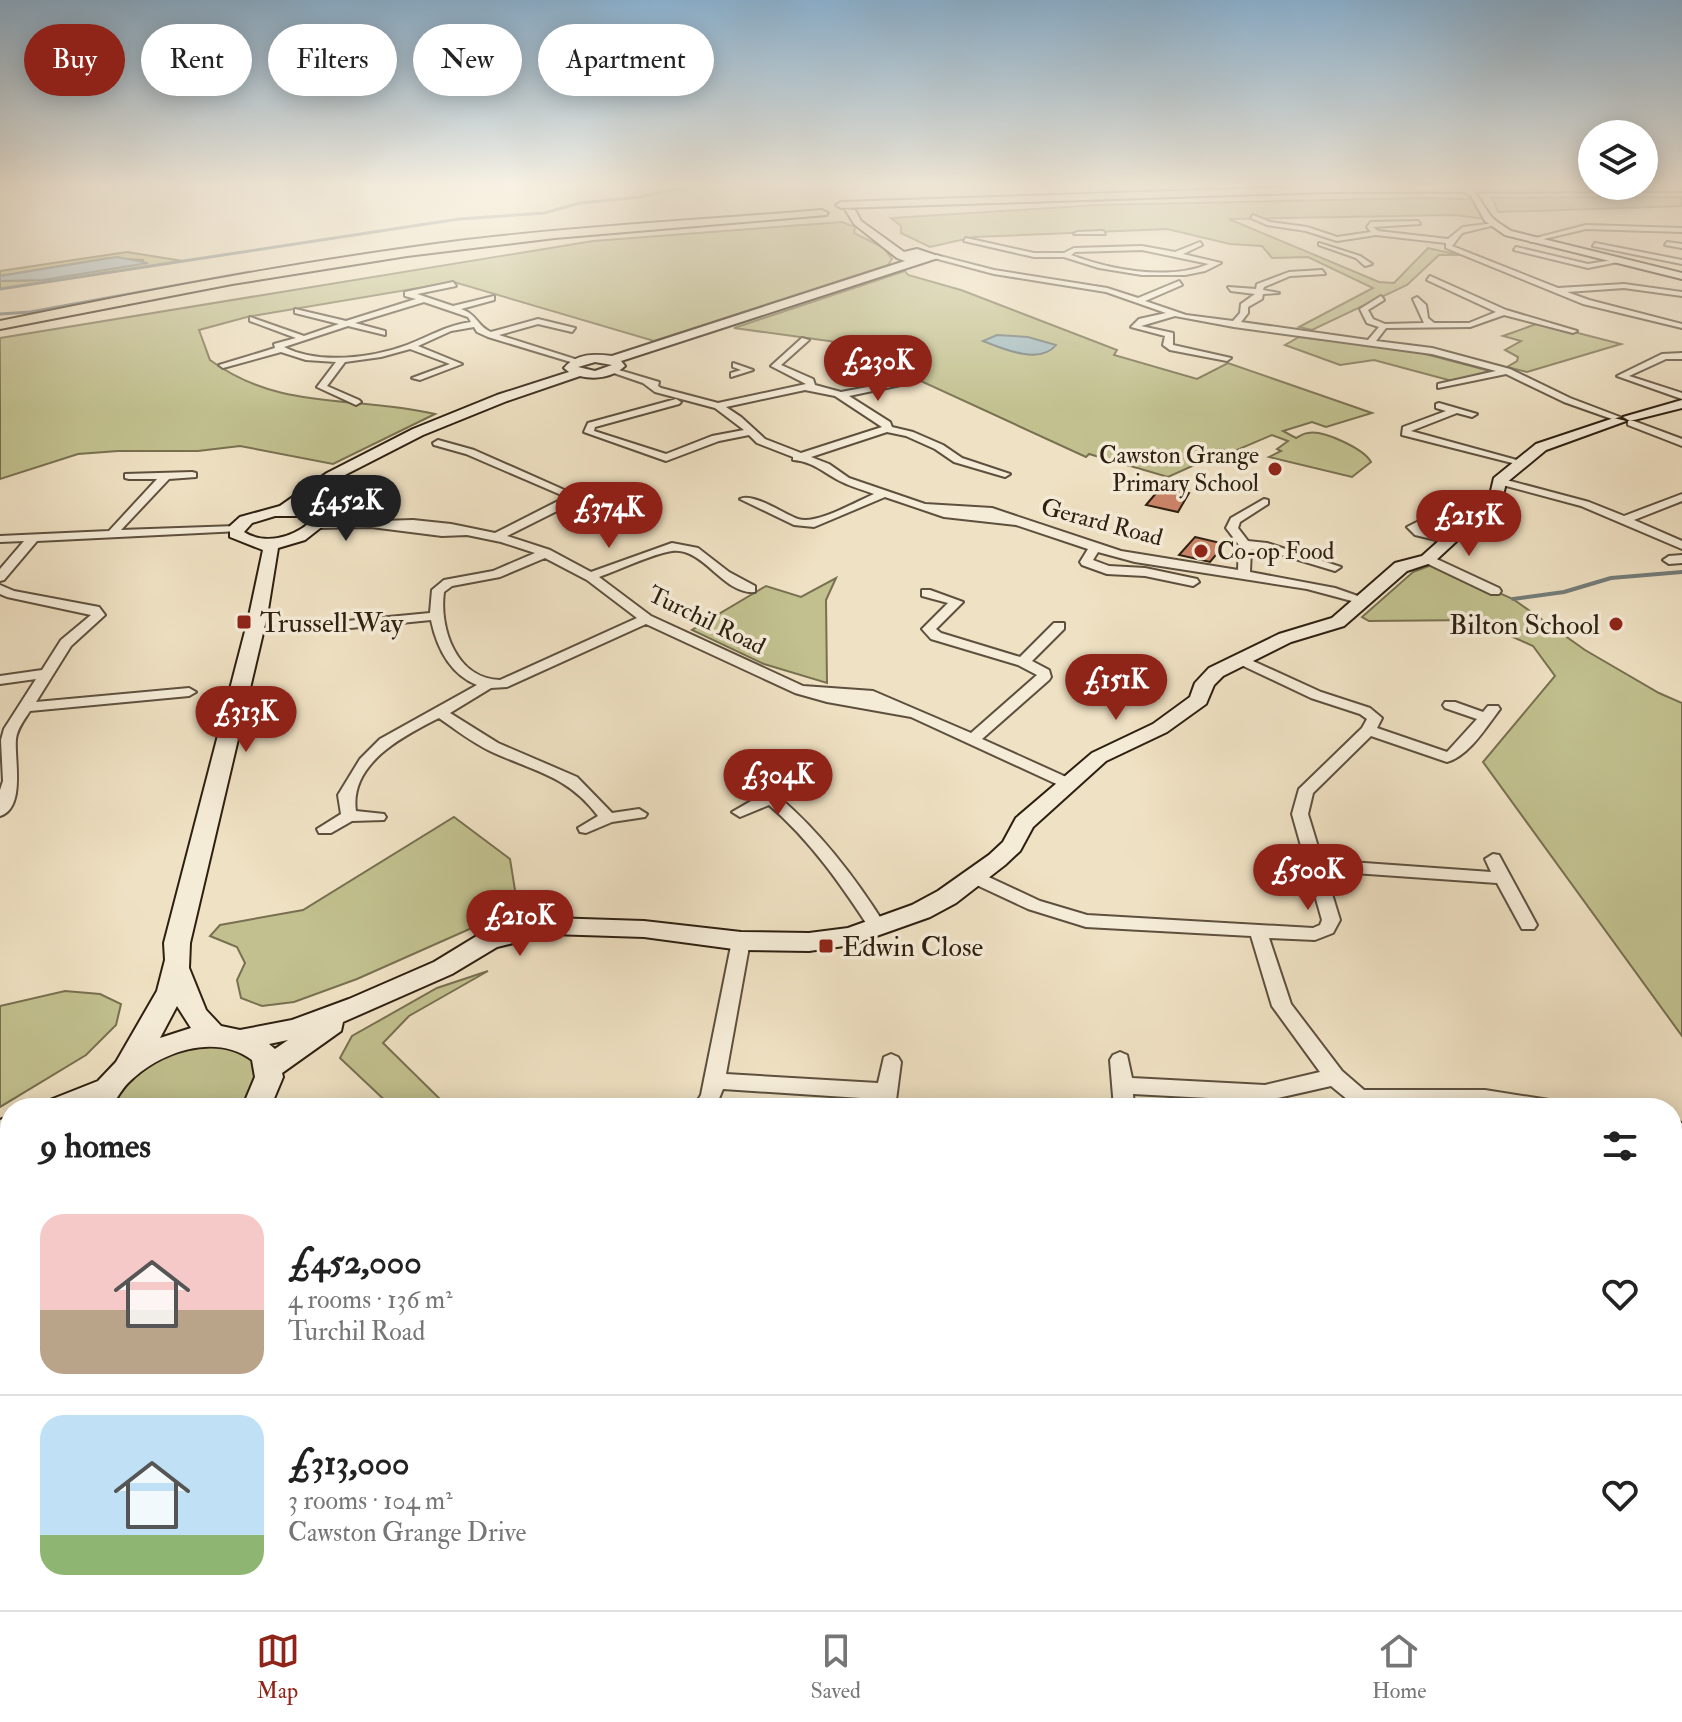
<!DOCTYPE html>
<meta charset="utf-8">
<style>
body{margin:0;font-family:"IM FELL Double Pica",serif;background:#f2f2f2;color:#222;height:100vh;display:flex;flex-direction:column;font-size:30px;white-space:nowrap}
*{box-sizing:border-box;margin:0}
p{font-size:26px;color:#767676}
.icon{flex:none;width:44px;height:44px;fill:none;stroke:currentColor;stroke-width:2;stroke-linecap:round;stroke-linejoin:round}
.map{position:relative;flex:1;overflow:hidden}
.details{position:absolute;left:0px;top:1098px;width:1682px;height:512px;display:flex;flex-direction:column;background:#fff;border-radius:32px 32px 0 0;box-shadow:0 4px 20px #0003}
.details>*{flex:none}
.banner{position:absolute;left:24px;top:24px;width:800px;height:72px;display:flex;gap:16px}
.buttons{position:absolute;left:1578px;top:120px;display:grid;gap:16px}
.buttons a{display:grid;place-items:center;width:80px;height:80px;border-radius:50%;background:#fff;box-shadow:0 4px 20px #0003;font-size:40px}
.price{position:absolute;translate:-50% -68px;padding:0 18px;border-radius:28px;background:#8f2418;color:#fff;font-size:26px;line-height:52px;filter:drop-shadow(0 2px 4px #0008)}
.price::after{content:'';position:absolute;left:50%;top:48px;width:24px;height:18px;margin-left:-12px;background:inherit;clip-path:polygon(0 0,100% 0,50% 100%)}
.price.current{background:#222;color:#fff}
ul{padding:0;list-style:none}
li{display:flex;align-items:center;gap:24px;height:200px;padding:0 40px}
li+li{border-top:2px solid #e0e0e0}
li span{display:grid;place-items:center;flex:none;width:224px;height:160px;border-radius:24px;color:#555}
li>.icon{margin-inline-start:auto}
span .icon{width:96px;height:96px;fill:#fffc;stroke-width:1}
li b{font-size:34px}
h2{display:flex;justify-content:space-between;align-items:center;height:96px;padding:0 40px;font-size:34px}
.tag{padding:0 28px;border-radius:36px;background:#fff;box-shadow:0 4px 20px #0003;font-size:28px;line-height:72px}
.tag.current{background:#8f2418;color:#fff}
.tabs{display:flex;justify-content:space-around;align-items:center;height:112px;border-top:2px solid #e0e0e0;background:#fff;font-size:22px;color:#767676}
.tabs a{display:grid;justify-items:center;gap:4px}
.tabs .current{color:#8f2418}
.map>svg:first-child{display:block}
.green{fill:#c1c08e;stroke:#787050;stroke-width:2}
.water{fill:#a0babf;stroke:#727c79;stroke-width:2}
.lines{fill:none;stroke-linecap:round;stroke-linejoin:round}
.stream-far1{stroke:#727c79;stroke-width:3}
.stream{stroke:#727c79;stroke-width:4}
.building{fill:#cc8468;stroke:#2e2011;stroke-width:2}
.street-casing{stroke:#5e503e;stroke-width:4}
.secondary-casing{stroke:#2e2011;stroke-width:4}
.highway-casing{stroke:#2e2011;stroke-width:4}
.street{fill:#f5ecd8;fill-rule:evenodd}
.secondary{fill:#f5ecd8;fill-rule:evenodd}
.highway{fill:#efe1c3;fill-rule:evenodd}
.poi-dot{fill:#8f2418;stroke:#f5ecd8;stroke-width:3}
.labels{text-anchor:middle;stroke-width:7;stroke-linejoin:round;paint-order:stroke}
.far-poi-label{font-size:24px;fill:#2e2011;stroke:#f5ecd8;text-anchor:end}
.far-street-label{font-size:24px;fill:#2e2011;stroke:#f5ecd8}
.poi-label{font-size:28px;fill:#2e2011;stroke:#f5ecd8;text-anchor:start}
</style>
<div class="map">
<svg width="1682" height="1610" viewBox="0 0 1682 1610">
<rect width="100%" height="100%" fill="#efe1c3"/>
<filter id="stains"><feTurbulence type="fractalNoise" baseFrequency=".0025" numOctaves="4"/><feColorMatrix values="0 0 0 0 .2 0 0 0 0 .09 0 0 0 0 .02 0 0 0 .5 -.17"/></filter>
<radialGradient id="worn" r=".72"><stop offset=".6" stop-color="#630" stop-opacity="0"/><stop offset="1" stop-color="#630" stop-opacity=".3"/></radialGradient>
<!-- green -->
<g class="green">
<polygon points="1682,197 1682,206 1498,212 1492,198"/>
<polygon points="1425,198 1471,199 1486,219 1454,215 1229,219 1379,282 1394,283 1428,248 1459,255 1439,255 1407,285 1312,330 1299,327 1373,288 1308,257 1272,258 1262,246 1230,244 1167,229 974,237 930,247 901,233 901,226 891,218 1098,205"/>
<path d="M842,222L855,227L854,233L884,248L892,259L888,265L654,341L454,282L247,317L199,330L210,360C281,412 355,395 435,414L333,464L240,446L198,451H118L78,454L0,479V338L593,241Z"/>
<polygon points="127,252 183,261 0,289 0,281 43,280 144,260 108,258 0,276 0,271"/>
<path d="M905,271L908,275L961,290L1117,350L1114,355L1197,379L1228,363L1372,413L1326,427L1312,422L1283,431L1296,438C1300,436 1304,433 1308,433C1324,430 1364,449 1371,462L1352,477L1269,457L1281,451L1277,449L1288,441L1272,435L1230,453L1220,449L1219,454L1168,477L1089,454L1086,457L836,342L734,328Z"/>
<polygon points="1539,323 1621,344 1527,372 1507,367 1517,361 1518,357 1505,350 1521,341 1503,336"/>
<polygon points="1299,337 1410,350 1490,371 1452,381 1374,360 1340,365 1285,345"/>
<polygon points="1434,564 1513,599 1585,650 1659,693 1682,703 1682,1036 1483,762 1555,676 1533,646 1475,620 1369,621 1362,617 1413,572"/>
<polygon points="836,578 826,600 827,683 764,664 692,630 766,586 801,597"/>
<polygon points="454,817 510,859 519,915 474,927 357,979 294,1002 262,1006 241,998 237,980 245,963 237,947 210,936 220,925 303,910"/>
<polygon points="488,971 409,1016 383,1043 449,1108 393,1108 340,1058 352,1036 437,988"/>
<polygon points="65,991 100,994 121,1004 116,1025 86,1055 0,1107 0,1006"/>
<path d="M209,1043C255,1056 270,1059 246,1108H109C135,1061 159,1055 209,1043Z"/>
<polygon points="364,1600 583,1600 587,1610 366,1610"/>
</g>
<!-- water -->
<g class="water">
<polygon points="117,257 148,263 43,280 0,281 0,276"/>
<path d="M997,335L1028,337L1056,345C1040,365 1003,349 983,341Z"/>
</g>
<g class="lines">
<!-- stream-far1 -->
<g class="stream-far1">
<polyline points="0,289 459,219 544,213 580,203 640,197 693,185"/>
<polyline points="0,314 30,312 250,272"/>
</g>
<!-- stream -->
<polyline class="stream" points="1513,599 1564,592 1611,578 1682,572"/>
</g>
<!-- building -->
<g class="building">
<polygon points="1163,485 1189,493 1178,512 1146,505"/>
<polygon points="1195,537 1225,544 1210,562 1179,555"/>
</g>
<g class="lines">
<!-- street casing -->
<g class="street-casing">
<g id="street">
<polygon points="1253,215 1270,222 1307,227 1337,237 1371,232 1367,227 1371,222 1418,221 1420,224 1373,227 1378,231 1448,239 1463,227 1495,223 1495,225 1462,233 1452,246 1558,288 1624,284 1682,292 1682,296 1624,288 1567,292 1589,300 1682,324 1682,328 1583,304 1446,248 1446,243 1376,235 1337,241 1306,231 1267,225 1251,218"/>
<polygon points="1586,225 1682,228 1682,232 1586,229 1531,242 1528,240"/>
<polygon points="1103,231 1105,234 1074,234 1077,232"/>
<path d="M966,238L1034,253H1064L1074,248L1142,246L1175,252L1200,242L1202,245L1183,254L1221,263L1205,271L1185,275H1142L1099,268L1064,257H1034L964,241ZM1142,250L1209,264C1168,281 1111,270 1071,255L1075,252Z"/>
<polygon points="1667,242 1682,244 1682,248 1665,245"/>
<polygon points="1319,243 1360,256 1372,264 1365,266 1356,258 1319,245"/>
<polygon points="1595,243 1682,260 1682,264 1593,246"/>
<polygon points="1516,247 1588,264 1619,259 1623,261 1588,268 1514,250"/>
<polygon points="936,255 994,270 1107,288 1138,298 1179,281 1182,285 1145,301 1186,315 1233,321 1240,313 1241,304 1255,294 1231,291 1228,287 1256,289 1257,284 1289,272 1322,270 1325,274 1290,276 1264,287 1263,290 1279,293 1263,294 1262,299 1248,307 1248,313 1241,322 1368,340 1379,327 1367,323 1360,309 1381,296 1384,300 1368,310 1373,319 1385,324 1424,323 1413,299 1417,297 1426,305 1428,318 1434,323 1469,323 1496,312 1427,280 1430,276 1506,310 1577,331 1573,333 1504,315 1470,327 1386,328 1376,341 1432,348 1510,369 1570,398 1620,417 1612,419 1564,402 1506,374 1438,388 1438,384 1496,371 1432,354 1234,327 1175,316 1141,326 1173,333 1173,345 1231,358 1227,361 1170,350 1163,345 1165,336 1131,327 1139,319 1166,313 1106,292 994,274 934,258"/>
<path d="M453,282L456,286L417,294L453,306L494,296V300L461,309C478,315 477,326 491,332L538,319L575,328L572,332L538,324L499,335L581,361L574,363L488,337L477,332L474,327L451,331L418,346L462,364L420,380L412,378L450,364L410,349L381,357L345,362L327,386L359,400L361,402L356,405L317,387L336,362L306,360L281,352L223,368L219,365L275,348L274,344L296,338L250,321V317L304,336L339,324L295,313V309L346,321L416,299L405,296V292ZM424,302L468,317L471,322C447,325 428,337 407,345C371,358 319,365 284,347L348,326L385,335V331L355,323Z"/>
<path d="M802,338L809,340L781,365L813,379L815,385L841,392L910,379V383L849,396L890,422L892,427L913,432L943,445L962,458L1010,474L1005,477L954,462L935,449L906,436L887,432L811,457L829,464L849,478L925,504L992,508L1121,551L1238,570L1239,545L1226,528L1231,518L1264,499L1268,500V504L1240,522L1238,528L1248,541L1267,543L1341,567L1335,571L1262,549H1251L1250,572L1335,588L1369,600L1363,604L1307,589L1135,562L1098,552L1093,560L1109,566L1145,568L1197,579L1199,582L1193,586L1145,576L1107,574L1082,565L1080,562L1088,549L1016,525L944,517L885,497L814,527L794,525L740,499C752,492 784,514 798,519C817,525 855,502 874,494C864,490 852,487 842,482C825,474 813,461 793,460V457L757,443L749,435L719,441L666,461L584,432L588,423L676,399L681,402L679,404L595,427L594,431L666,454L712,436L744,430L715,408L655,392L643,383L608,371L612,368L659,382L658,386L661,388L718,403L806,384L771,366ZM805,390L835,396L882,427L801,453L765,439L741,417L726,407Z"/>
<polygon points="1682,353 1682,359 1666,359 1629,376 1682,393 1682,399 1617,376 1662,354"/>
<polygon points="733,363 753,370 731,377 731,373 741,370 733,367"/>
<polygon points="1439,403 1477,414 1472,417 1457,413 1411,431 1524,462 1524,466 1402,435 1403,427 1446,411 1436,408 1436,404"/>
<polygon points="1628,421 1634,421 1682,439 1682,446 1628,425"/>
<path d="M438,440L474,450L578,496L565,507L507,536L550,550L591,572L672,543L698,548L729,572L755,586V592C723,595 704,547 672,551C652,554 619,570 599,577L651,616L803,686L873,691L971,733L1037,675L1018,665L931,639L922,629L948,603L922,596V590H930L963,602L936,629L941,633L1020,657L1054,623H1064V629L1032,661L1049,670L1051,677L1049,680L982,739L1075,781L1077,784L1075,787H1063L911,717L827,702L795,693L646,624L507,687L491,688L450,713L498,743L577,777L612,813L639,809L647,814L645,817L612,822L586,833L580,832L578,828L598,816C568,776 536,772 492,752C473,743 456,730 439,718C403,736 349,764 356,811L384,814L386,817L384,820L352,821L331,833H319L317,829L341,814L338,795L360,759L380,739L477,685C450,674 437,648 431,620L310,632L303,628L305,625L430,613L432,590L444,580L493,571L535,553L501,542L467,535L442,536L371,527L316,528L312,527V523L413,520L451,524L495,533L566,497L466,454L434,445L433,443ZM545,558L587,580L637,618L500,680C456,679 439,628 444,592L452,586L500,577Z"/>
<polygon points="192,472 196,473 196,477 169,479 121,530 236,526 240,527 240,531 37,541 4,580 0,581 0,569 24,541 0,542 0,536 109,531 157,479 129,479 125,478 125,474"/>
<polygon points="1499,478 1589,502 1624,516 1682,494 1682,501 1634,520 1682,541 1682,549 1581,506 1495,483 1495,479"/>
<polygon points="1457,495 1461,496 1461,500 1437,520 1420,528 1449,539 1449,543 1415,535 1407,527 1429,516"/>
<polygon points="1428,555 1499,588 1501,591 1499,594 1491,594 1424,562 1424,556"/>
<polygon points="1682,555 1682,563 1669,564 1663,560 1669,556"/>
<path d="M0,585L14,591L99,607L105,615L71,646L36,702L189,688L196,692L189,696L30,711C24,720 17,729 16,739C14,758 26,808 0,816V790L3,781L1,740L4,729L36,679L0,684V676L42,670L61,640L91,615L7,597L0,594Z"/>
<path d="M1242,656L1321,692L1370,708L1382,718L1377,728L1447,752L1477,719L1445,708L1443,705L1445,702H1455L1483,712L1488,706H1498L1500,709C1487,726 1469,756 1447,762L1371,736L1313,793L1308,814L1322,860L1491,872L1485,859L1493,854L1499,855L1537,925L1534,929H1522L1497,883L1325,871L1340,920L1333,933L1315,940L1269,938L1291,1004L1342,1071L1364,1090H1485L1549,1100L1556,1102L1559,1108L1360,1106L1353,1104L1331,1086L1265,1101L1133,1094L1134,1108H1114L1110,1060L1113,1055L1120,1052L1127,1055L1132,1078L1265,1085L1320,1072L1272,1006L1251,936L1086,927L1028,909L968,881L965,877L974,871L980,873L1040,901L1087,915L1313,928L1320,925L1322,920L1292,814L1299,789L1362,728L1367,719L1360,714L1311,698L1237,663V657Z"/>
<path d="M793,777L801,782L780,798C823,835 857,880 887,928L884,932H872C842,886 811,841 769,805L740,817L732,812Z"/>
<polygon points="741,935 747,937 750,941 726,1074 878,1083 884,1057 891,1054 898,1057 901,1062 895,1108 875,1108 876,1099 723,1089 715,1108 693,1108 701,1095 732,941 735,937"/>
<polygon points="1672,1120 1682,1123 1682,1141 1672,1138"/>
<polygon points="10,1336 10,1367 0,1372 0,1341"/>
<polygon points="0,1464 10,1466 10,1494 0,1490"/>
<rect x="1672" y="1563" width="10" height="28"/>
<polygon points="322,1600 350,1600 353,1610 323,1610"/>
<polygon points="870,1600 909,1600 914,1610 874,1610"/>
<polygon points="1196,1600 1239,1600 1235,1610 1191,1610"/>
</g>
</g>
<!-- secondary casing -->
<g class="secondary-casing">
<g id="secondary">
<path d="M1452,185C1476,185 1478,199 1490,215C1495,222 1504,226 1511,231L1682,273V279L1505,235L1485,221L1471,196Z"/>
<path d="M845,209L855,210L861,221L904,252L917,249L941,257L621,361L625,366C613,377 596,380 580,376L507,401L423,435L337,479L299,506L322,515L324,525L305,540L278,548L267,616L190,943L189,968L206,1010L221,1026L240,1030L292,1020L349,999L434,962L480,934L551,918L644,921L741,932L809,933L848,928L912,905L938,891L989,855L1003,842L1016,818L1092,753L1153,724L1190,697L1195,683L1209,668L1279,634L1332,618L1395,563L1422,556L1490,495L1494,478L1536,444L1614,418L1626,421L1546,450L1506,483L1502,499L1434,562L1407,571L1344,626L1291,642L1223,676L1214,685L1206,704L1167,732L1106,761L1033,827L1020,851L1005,865L956,903L930,917L851,945L809,951L741,950L644,937L551,934L497,947L452,974L343,1022L341,1031L282,1073L283,1077L270,1108H242L255,1077L252,1060C215,1032 159,1052 128,1083C121,1090 116,1100 110,1108H46L50,1100L98,1081L116,1062L157,991L165,960L164,943L249,616L263,550L230,537V526L240,517L280,506L327,473L413,429L497,395L569,372L564,368C577,353 594,354 612,356L905,261L897,258L854,224ZM595,362L612,365L595,371L578,367ZM275,516H298L308,520V524C291,538 264,545 244,532L252,523ZM177,1006L191,1028L160,1038ZM288,1040L275,1049L269,1044Z"/>
<polygon points="1682,400 1682,408 1630,421 1623,417"/>
<polygon points="10,1116 10,1162 0,1163 0,1120"/>
<polygon points="1682,1261 1682,1291 1672,1292 1672,1262"/>
</g>
</g>
<!-- highway casing -->
<g class="highway-casing">
<g id="highway">
<polygon points="1682,185 1682,191 1328,192 841,208 836,205 841,202 1328,186"/>
<path d="M822,210L828,213L826,215L555,238L407,256L232,284L0,329V321C154,289 309,260 466,240C584,226 703,220 822,210Z"/>
</g>
</g>
<!-- street -->
<use href="#street" class="street"/>
<!-- secondary -->
<use href="#secondary" class="secondary"/>
<!-- highway -->
<use href="#highway" class="highway"/>
</g>
<!-- sky -->
<linearGradient id="sky" x2="0" y2="1"><stop stop-color="#8bb6d8"/><stop offset="0.45" stop-color="#f8f2e4"/><stop offset="1" stop-color="#f8f2e4" stop-opacity="0"/></linearGradient>
<rect width="1682" height="411" fill="url(#sky)"/>
<!-- markers -->
<g class="poi-dot">
<circle cx="1275" cy="469" r="8"/>
<circle cx="1201" cy="551" r="8"/>
<rect x="236" y="614" width="16" height="16" rx="4"/>
<circle cx="1616" cy="624" r="8"/>
<rect x="818" y="938" width="16" height="16" rx="4"/>
</g>
<g class="labels">
<!-- far-poi labels -->
<g class="far-poi-label">
<text x="1259" y="463">Cawston Grange<tspan x="1259" dy="28">Primary School</tspan></text>
<text x="1217" y="559" text-anchor="start">Co-op Food</text>
</g>
<!-- far-street labels -->
<g class="far-street-label">
<text transform="translate(1102 522) rotate(15)" y="8">Gerard Road</text>
<text transform="translate(707 620) rotate(26)" y="8">Turchil Road</text>
</g>
<!-- poi labels -->
<g class="poi-label">
<text x="260" y="632">Trussell Way</text>
<text x="1600" y="634" text-anchor="end">Bilton School</text>
<text x="842" y="956">Edwin Close</text>
</g>
</g>
<rect width="100%" height="100%" filter="url(#stains)"/>
<rect width="100%" height="100%" fill="url(#worn)"/>
</svg>
<div class="buttons">
<a><svg class="icon" aria-label="layers" viewBox="0 0 24 24"><path d="M12 4l9 5-9 5-9-5zM3 14l9 5 9-5"/></svg></a>
</div>
<b class="price" style="left:878px;top:403px">£230K</b>
<b class="price current" style="left:346px;top:543px">£452K</b>
<b class="price" style="left:609px;top:550px">£374K</b>
<b class="price" style="left:1469px;top:558px">£215K</b>
<b class="price" style="left:1116px;top:722px">£151K</b>
<b class="price" style="left:246px;top:754px">£313K</b>
<b class="price" style="left:778px;top:817px">£304K</b>
<b class="price" style="left:1308px;top:912px">£500K</b>
<b class="price" style="left:520px;top:958px">£210K</b>
<div class="banner">
<a class="tag current">Buy</a>
<a class="tag">Rent</a>
<a class="tag">Filters</a>
<a class="tag">New</a>
<a class="tag">Apartment</a>
</div>
<section class="details">
<h2>9 homes<svg class="icon" aria-label="filters" viewBox="0 0 24 24"><path d="M4 7h16M4 17h16"/><circle cx="9" cy="7" r="2"/><circle cx="15" cy="17" r="2"/></svg></h2>
<ul>
<li><span style="background:linear-gradient(#f6c9c9 60%,#b9a48a 0)"><svg class="icon" aria-label="home" viewBox="0 0 24 24"><path d="M3 11l9-7 9 7M6 9v11h12V9"/></svg></span><div><b>£452,000</b><p>4 rooms · 136 m²</p><p>Turchil Road</p></div><svg class="icon" aria-label="heart" viewBox="0 0 24 24"><path d="M12 20l-8-8c-3-5 5-10 8-4 3-6 11-1 8 4z"/></svg></li>
<li><span style="background:linear-gradient(#bfe0f5 75%,#8fb573 0)"><svg class="icon" aria-label="home" viewBox="0 0 24 24"><path d="M3 11l9-7 9 7M6 9v11h12V9"/></svg></span><div><b>£313,000</b><p>3 rooms · 104 m²</p><p>Cawston Grange Drive</p></div><svg class="icon" aria-label="heart" viewBox="0 0 24 24"><path d="M12 20l-8-8c-3-5 5-10 8-4 3-6 11-1 8 4z"/></svg></li>
</ul>
</section>
</div>
<nav class="tabs">
<a class="current"><svg class="icon" aria-label="map" viewBox="0 0 24 24"><path d="M3 6l6-2 6 2 6-2v14l-6 2-6-2-6 2zM9 4v14M15 6v14"/></svg>Map</a>
<a><svg class="icon" aria-label="saved" viewBox="0 0 24 24"><path d="M7 4h10v16l-5-4-5 4z"/></svg>Saved</a>
<a><svg class="icon" aria-label="home" viewBox="0 0 24 24"><path d="M3 11l9-7 9 7M6 9v11h12V9"/></svg>Home</a>
</nav>
